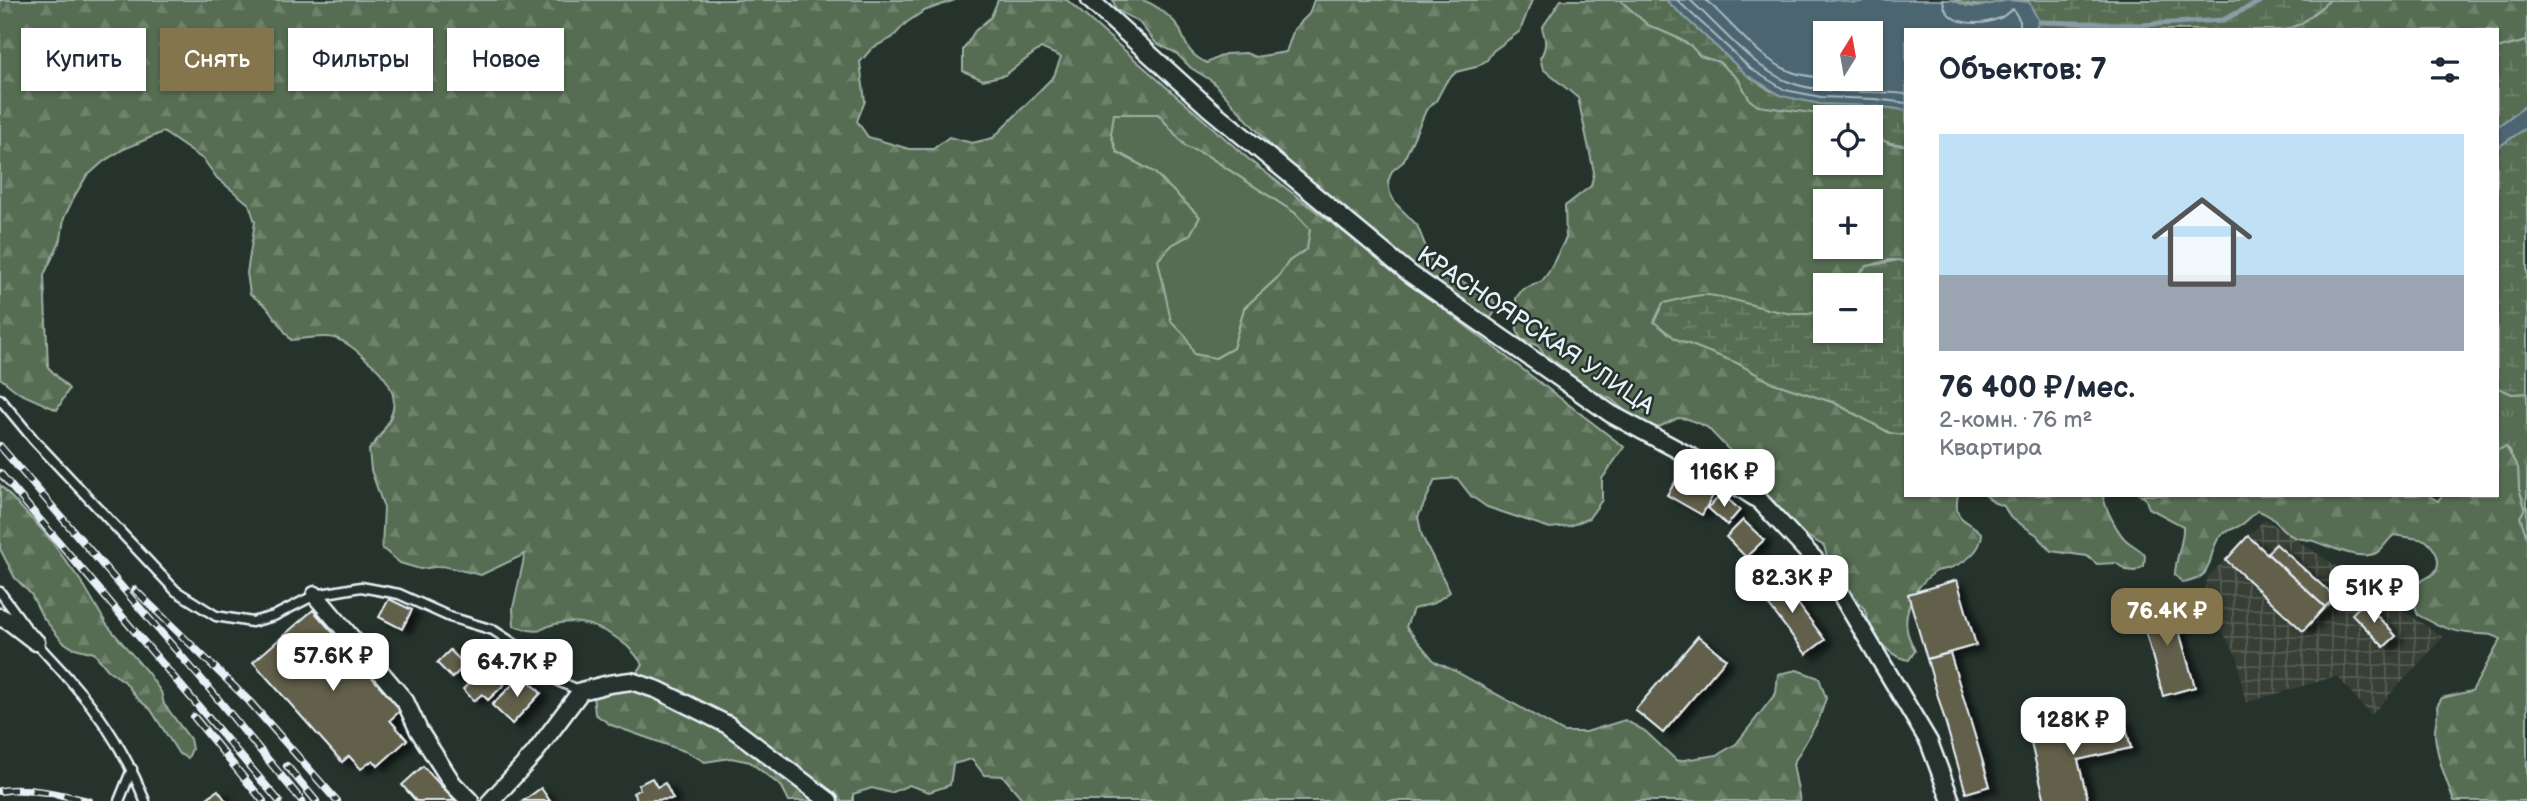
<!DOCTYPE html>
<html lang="ru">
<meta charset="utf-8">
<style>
body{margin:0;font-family:"Balsamiq Sans",sans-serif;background:#f2f2f3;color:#1f2937;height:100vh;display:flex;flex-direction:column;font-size:26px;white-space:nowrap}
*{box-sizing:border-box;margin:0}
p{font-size:23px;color:#747a83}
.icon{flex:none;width:38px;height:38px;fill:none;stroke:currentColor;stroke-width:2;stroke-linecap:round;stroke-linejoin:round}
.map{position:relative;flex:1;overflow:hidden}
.drawer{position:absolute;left:1904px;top:28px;width:595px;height:469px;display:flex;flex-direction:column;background:#fff;border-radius:0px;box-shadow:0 2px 5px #0004}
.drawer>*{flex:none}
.hud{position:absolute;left:21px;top:28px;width:665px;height:63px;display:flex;gap:14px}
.needle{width:46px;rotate:11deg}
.buttons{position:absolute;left:1813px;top:21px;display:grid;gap:14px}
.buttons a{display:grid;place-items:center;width:70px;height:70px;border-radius:0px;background:#fff;box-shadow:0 2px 5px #0004;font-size:35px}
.price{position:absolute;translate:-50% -60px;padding:0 16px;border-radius:14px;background:#fff;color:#222;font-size:23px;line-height:46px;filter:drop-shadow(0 2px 4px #0008)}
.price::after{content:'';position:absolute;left:50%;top:42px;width:21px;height:16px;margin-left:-10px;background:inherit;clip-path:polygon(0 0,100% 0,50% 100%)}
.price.active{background:#84754c;color:#fff}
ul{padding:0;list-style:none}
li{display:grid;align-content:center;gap:14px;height:371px;padding:0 35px}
li span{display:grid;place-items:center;height:217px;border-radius:0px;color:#555}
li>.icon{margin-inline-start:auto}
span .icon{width:126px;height:126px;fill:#fffc;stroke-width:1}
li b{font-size:30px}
h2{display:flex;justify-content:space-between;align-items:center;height:84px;padding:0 35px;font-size:30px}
.pill{padding:0 24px;border-radius:0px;background:#fff;box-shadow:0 2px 5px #0004;font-size:24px;line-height:63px}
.pill.active{background:#84754c;color:#fff}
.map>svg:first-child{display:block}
.industrial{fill:url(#industrial-grid)}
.grass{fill:url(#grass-tufts);stroke:#9fafa5;stroke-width:2}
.forest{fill:url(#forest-firs);stroke:#9fafa5;stroke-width:2;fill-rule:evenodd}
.wetland{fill:url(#wetland-marsh);stroke:#9fafa5;stroke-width:2}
.garden{fill:#566d52;stroke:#9fafa5;stroke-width:2}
.water{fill:#4c6571;stroke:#8a9da7;stroke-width:2;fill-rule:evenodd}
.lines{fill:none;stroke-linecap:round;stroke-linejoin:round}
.shore{stroke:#aab9c2;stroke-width:2}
.stream{stroke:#8a9da7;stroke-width:5}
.building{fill:#62604c;stroke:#e8f1f8;stroke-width:2;filter:url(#shadow)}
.lane-casing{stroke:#e8f1f8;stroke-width:13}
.street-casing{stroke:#e8f1f8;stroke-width:21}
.lane{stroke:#26332d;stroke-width:8}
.street{stroke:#26332d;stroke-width:16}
.rail-casing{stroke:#e8f1f8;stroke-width:8}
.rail{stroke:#26332d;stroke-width:5;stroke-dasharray:16;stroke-linecap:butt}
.labels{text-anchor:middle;stroke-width:5;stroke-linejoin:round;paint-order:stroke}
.street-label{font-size:24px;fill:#e8f1f8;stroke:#26332d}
</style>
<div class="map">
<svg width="2527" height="801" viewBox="0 0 2527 801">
<defs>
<pattern id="industrial-grid" width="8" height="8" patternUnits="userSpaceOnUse" patternTransform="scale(1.75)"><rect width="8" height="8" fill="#384036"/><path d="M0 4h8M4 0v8" fill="none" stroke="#555c54"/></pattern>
<pattern id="grass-tufts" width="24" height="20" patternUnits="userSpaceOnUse" patternTransform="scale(1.75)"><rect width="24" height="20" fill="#566d52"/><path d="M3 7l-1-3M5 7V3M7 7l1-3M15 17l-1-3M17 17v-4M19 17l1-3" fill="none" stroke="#6e826c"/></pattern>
<pattern id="forest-firs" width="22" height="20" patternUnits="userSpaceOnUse" patternTransform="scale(1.75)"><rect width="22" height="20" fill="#566d52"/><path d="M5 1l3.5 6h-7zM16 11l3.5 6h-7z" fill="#6e826c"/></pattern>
<pattern id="wetland-marsh" width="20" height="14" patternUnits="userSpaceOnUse" patternTransform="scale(1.75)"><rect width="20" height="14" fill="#566d52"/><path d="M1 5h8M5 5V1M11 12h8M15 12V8" fill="none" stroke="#6e826c"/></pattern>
<filter id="shadow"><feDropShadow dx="8" dy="4.5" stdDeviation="3.5" flood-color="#0009"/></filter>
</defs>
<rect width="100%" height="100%" fill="#26332d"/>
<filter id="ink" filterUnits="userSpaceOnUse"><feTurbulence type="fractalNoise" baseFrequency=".0143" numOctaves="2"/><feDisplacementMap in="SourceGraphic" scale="14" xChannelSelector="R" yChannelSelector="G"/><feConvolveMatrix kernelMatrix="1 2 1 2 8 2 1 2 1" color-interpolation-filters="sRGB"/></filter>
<g filter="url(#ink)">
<!-- industrial -->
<polygon class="industrial" points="2265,519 2443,637 2371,715 2337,676 2245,703 2238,658 2202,598 2208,577"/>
<!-- grass -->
<polygon class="grass" points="2497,387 2512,394 2527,393 2527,538 2520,517 2525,508 2519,489 2518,468 2507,448 2497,450"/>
<!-- forest -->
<g class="forest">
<path d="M0,0H955L924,11L906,23L892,38L872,48L860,62L865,101L857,121L868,137L909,149H933L949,137L972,143L993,138L1054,76L1061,57L1041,48L1005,75L983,80L963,71V50L975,31L991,17L998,0H1067L1252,162L1624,447L1602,479V500L1589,518L1570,526L1550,528L1487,507L1471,496L1457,478L1435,480L1418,517L1422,536L1450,592L1434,603L1413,609L1406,627L1435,662L1455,671L1564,732H1586L1625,720L1645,731L1677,761L1717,755L1736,744L1776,693L1778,674L1797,670L1819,678L1826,698L1819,719L1793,764L1800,801H1024L1003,776L984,775L972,759L953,764L950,785L929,792L909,785L891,793L872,788L853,794V801H789L782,787L750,762L731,758L705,762L687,752L611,725L595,714L593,695L630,681L643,665C626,638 589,616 555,624C550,625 545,628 540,630C533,633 522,628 514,626L513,608L525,554L481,575L442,566L420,569L400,563L382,548L384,508L371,470L369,450C400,413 405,391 366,359C357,351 346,341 334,338C322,335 303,339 291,340L266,306L250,294L247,273L255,222L249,204L217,178L204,160L163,132L124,149L104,161L86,177L74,197L64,218L61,239L44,275L48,367L69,389L57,410L19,393L0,378ZM1158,114L1186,147L1206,155L1295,213L1310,229L1306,249L1289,261L1277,278L1244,308L1233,348L1216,358L1194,354L1186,336L1171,321L1172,245L1190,235L1200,217L1154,172L1117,152L1111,134Z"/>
<path d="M1113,0C1122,0 1133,0 1141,0C1153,2 1176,20 1180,30C1187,46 1189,55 1207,63L1225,54L1246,53L1255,57L1286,52L1294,29L1309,14L1314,0H1532L1520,31L1493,51L1487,60L1476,67L1456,72L1446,82L1436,101L1426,110L1403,162L1392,171L1388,182L1390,193L1395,203L1417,225L1433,265L1492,298L1497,308L1491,318L1481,317L1427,282L1281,157L1212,81L1191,68L1176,53L1156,43L1138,21L1116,10Z"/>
<path d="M1561,0H1620L1648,25L1678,38L1691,46L1700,56L1719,62L1739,80L1750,100L1842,117H1825V163H1871V133L1890,144L1906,145V263C1885,253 1860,271 1846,285H1825V309L1817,313H1791L1737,363L1771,382L1835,403L1890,433L1906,435V495H1958C1952,523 1968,518 1982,534C1981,551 1966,562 1950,568C1945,570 1939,569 1935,572C1917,584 1903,608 1907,630C1908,637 1912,644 1915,651L1909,660C1890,657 1878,642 1870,625C1867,620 1868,614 1865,610C1861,603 1853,597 1847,590C1836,579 1828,561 1824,546L1795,529L1782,512L1748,482L1742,475L1734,455L1707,427L1688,419L1678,418L1657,428L1646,425L1636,420L1611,399L1577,383L1563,367L1544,354L1538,346L1521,339L1517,330L1516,298L1522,290L1542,281L1548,273L1566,238L1565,206L1591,186L1594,172L1578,98L1543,69L1540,58C1547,47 1546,40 1542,28ZM1825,201H1871V247H1825Z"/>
<polygon points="2330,0 2527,0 2527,41 2497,49 2497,30 2285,30 2302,23"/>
<path d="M2506,447L2518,468L2519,489L2525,508L2520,517L2527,538V801H2454C2446,779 2437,758 2435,735C2434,724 2439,717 2437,706L2442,698L2472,691L2501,639C2489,632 2480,635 2467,633C2449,631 2434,624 2418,615C2414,606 2413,591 2419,583C2423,578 2429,578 2433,574C2444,562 2435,548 2425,540L2394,535C2386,541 2382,551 2374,554C2356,560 2327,545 2310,540C2305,539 2298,539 2294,537C2279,531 2277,516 2258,511C2251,515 2248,521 2241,525C2233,530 2223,530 2218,539C2206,560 2216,577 2183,583L2175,575C2175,558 2184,543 2183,526L2149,508L2145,498L2140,495H2428L2438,501L2442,495H2497V450Z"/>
<polygon points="0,485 46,534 85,587 107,625 148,673 161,692 164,704 190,739 192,749 188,758 179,754 151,710 137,698 125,682 108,670 94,653 71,647 62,641 42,616 31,594 15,578 0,549"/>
<path d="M1985,495H2103C2104,506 2118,534 2127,541C2133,546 2139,548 2145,555L2144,566L2135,571L2126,570L2116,563L2097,564L2087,556L2051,551L2037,535L2010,517L2004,506L1995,503Z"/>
</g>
<!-- wetland -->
<g class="wetland">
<path d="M1620,0H1666L1747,75L1771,91L1906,110V145C1891,144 1882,142 1871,133V117H1842L1758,106L1750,100L1739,80L1719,62L1700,56L1691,46L1678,38L1648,25Z"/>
<path d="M1952,0H2330L2302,23L2285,30H2034L2039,22L2028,2C1998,0 1981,12 1952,0Z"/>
<polygon points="2527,41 2527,105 2497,127 2497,49"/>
<polygon points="2527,127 2527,393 2512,394 2497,387 2497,148"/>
<path d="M1899,260L1906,263V435L1890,433L1835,403L1771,382L1737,363L1676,339L1654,322L1663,303C1676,301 1693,294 1706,295C1742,297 1791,325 1825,309V331H1871V285H1846L1867,266Z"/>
</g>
<!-- garden -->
<polygon class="garden" points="1114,114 1158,114 1186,147 1206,155 1295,213 1310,229 1307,249 1289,261 1277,278 1244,308 1233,348 1215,358 1194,354 1186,336 1171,321 1158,260 1172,245 1190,235 1200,217 1154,172 1117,152 1111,134"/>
<!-- water -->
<g class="water">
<path d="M1666,0H1837L1856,3L1870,0H1952L1967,6L1977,7L2008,0L2029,2L2039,22L2034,30H1906V110L1874,106L1820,104L1782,96L1747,75ZM1825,33H1871V79H1825Z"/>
<polygon points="2527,105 2527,127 2497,148 2497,127"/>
</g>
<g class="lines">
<!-- shore -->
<g class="shore">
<polyline points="1677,0 1751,69 1785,90 1821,97 1875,99 1906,103"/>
<path d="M1690,0C1718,25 1754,69 1789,82C1822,95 1869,90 1906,94"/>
<path d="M1706,0C1733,24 1758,59 1792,72C1802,76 1815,77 1825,78"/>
<path d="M1943,0C1945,27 1981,26 2000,18C2005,16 2009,11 2013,9L2020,21V30"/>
</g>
<!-- stream -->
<polyline class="stream" points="2039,22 2141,25 2223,20 2263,0"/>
</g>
<!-- building -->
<g class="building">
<polygon points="1685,475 1715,492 1702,515 1667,495 1679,476 1683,478"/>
<polygon points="1722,494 1740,510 1727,525 1708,508"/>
<polygon points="1743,520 1764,540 1746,557 1726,537"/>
<polygon points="2248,536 2325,607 2303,631 2226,560"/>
<polygon points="2276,544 2335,597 2325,607 2267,553"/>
<polygon points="1778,577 1825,640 1806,654 1758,591"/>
<polygon points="1957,580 1976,645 1927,659 1908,594"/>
<polygon points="389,599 412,610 402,629 379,617"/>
<polygon points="2170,599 2195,687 2163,696 2139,607"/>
<polygon points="2364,602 2396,636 2384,647 2352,614"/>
<polygon points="313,610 401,710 390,720 407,740 378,766 373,760 361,769 349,756 342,762 253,662"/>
<polygon points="1698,636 1726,659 1663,733 1635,710"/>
<polygon points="450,650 465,665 452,678 437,663"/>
<polygon points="1950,653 1990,786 1966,793 1927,659"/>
<polygon points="496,657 507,668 497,678 504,685 488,700 482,694 474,701 463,689"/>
<polygon points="529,673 534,677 529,681 541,693 512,724 492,705 522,675 525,678"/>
<polygon points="2124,719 2131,748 2078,760 2088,801 2045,801 2029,735 2069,725 2071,732"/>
<polygon points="423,766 455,801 416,801 402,785"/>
<polygon points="652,778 657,787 665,783 673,799 638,801 633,793 640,789 638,785"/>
<polygon points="541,788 550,801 523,801"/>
<polygon points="218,790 226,801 203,801"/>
</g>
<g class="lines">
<!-- lane casing -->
<g class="lane-casing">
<g id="lane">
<polyline points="0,399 34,440 176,591 216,616 252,622 274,616 315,595 361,587 399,594 450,617 493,630 519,647 560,682 581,691"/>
<polyline points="0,592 25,626"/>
<path d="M34,640C47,656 61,669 74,685C105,720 128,758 145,801"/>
<polyline points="119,801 132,769"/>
</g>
</g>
<!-- street casing -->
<g class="street-casing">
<g id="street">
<polyline points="1090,0 1209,108 1409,273 1611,414 1697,460 1760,501 1830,576 1929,742 1951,801"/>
<polyline points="315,595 405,701 419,731 453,784 470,801"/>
<polyline points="0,617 10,622 36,642"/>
<polyline points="491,801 534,754 581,691 609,684 631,681 658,690 728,725 829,801"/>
</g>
</g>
<!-- lane -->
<use href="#lane" class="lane"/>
<!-- street -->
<use href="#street" class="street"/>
<!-- rail casing -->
<g class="rail-casing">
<g id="rail">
<polyline points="0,446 208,687 302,801"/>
<polyline points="0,473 279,801"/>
<polyline points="135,590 249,701 337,801"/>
<polyline points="194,717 263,801"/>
<polyline points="287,766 316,801"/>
<path d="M0,791C29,787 60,794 88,801"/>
</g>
</g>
<!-- rail -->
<use href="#rail" class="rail"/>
</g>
</g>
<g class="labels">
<!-- street labels -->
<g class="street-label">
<text transform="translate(1536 330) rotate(34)" y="8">КРАСНОЯРСКАЯ УЛИЦА</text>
</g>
</g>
</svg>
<div class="buttons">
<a><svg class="needle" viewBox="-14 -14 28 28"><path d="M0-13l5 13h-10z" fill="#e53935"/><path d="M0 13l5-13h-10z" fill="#747a83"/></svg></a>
<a><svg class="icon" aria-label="locate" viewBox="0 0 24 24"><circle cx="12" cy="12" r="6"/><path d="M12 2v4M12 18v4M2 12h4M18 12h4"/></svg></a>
<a>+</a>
<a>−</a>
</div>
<b class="price" style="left:1724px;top:509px">116K ₽</b>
<b class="price" style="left:1792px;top:615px">82.3K ₽</b>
<b class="price" style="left:2374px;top:625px">51K ₽</b>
<b class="price active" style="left:2167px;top:648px">76.4K ₽</b>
<b class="price" style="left:333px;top:693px">57.6K ₽</b>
<b class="price" style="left:517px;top:699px">64.7K ₽</b>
<b class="price" style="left:2073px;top:757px">128K ₽</b>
<div class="hud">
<a class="pill">Купить</a>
<a class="pill active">Снять</a>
<a class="pill">Фильтры</a>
<a class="pill">Новое</a>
</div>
<section class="drawer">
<h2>Объектов: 7<svg class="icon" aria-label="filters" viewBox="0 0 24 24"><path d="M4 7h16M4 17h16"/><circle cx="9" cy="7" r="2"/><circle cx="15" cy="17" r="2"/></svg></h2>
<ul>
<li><span style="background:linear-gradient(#bfe0f5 65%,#9aa5b1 0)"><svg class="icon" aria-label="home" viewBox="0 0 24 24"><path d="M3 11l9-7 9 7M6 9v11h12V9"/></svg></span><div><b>76 400 ₽/мес.</b><p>2-комн. · 76 m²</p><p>Квартира</p></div></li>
</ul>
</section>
</div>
